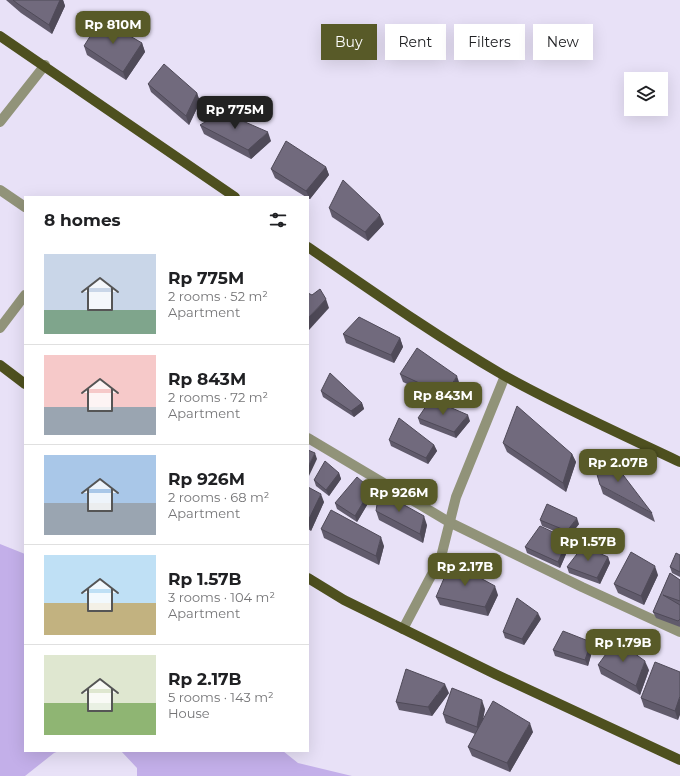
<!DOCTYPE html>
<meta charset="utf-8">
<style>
body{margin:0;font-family:Montserrat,sans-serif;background:#f6f6f6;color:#202124;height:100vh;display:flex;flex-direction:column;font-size:15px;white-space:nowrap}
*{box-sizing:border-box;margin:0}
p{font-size:13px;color:#757577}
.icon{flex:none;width:22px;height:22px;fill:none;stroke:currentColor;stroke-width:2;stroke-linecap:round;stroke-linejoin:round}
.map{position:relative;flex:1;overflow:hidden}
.panel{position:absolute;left:24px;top:196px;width:285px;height:556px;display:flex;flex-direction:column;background:#fff;border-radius:0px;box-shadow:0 4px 16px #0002}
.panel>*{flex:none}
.hud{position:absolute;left:321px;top:24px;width:299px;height:36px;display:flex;gap:8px}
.buttons{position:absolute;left:624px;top:72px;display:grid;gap:8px}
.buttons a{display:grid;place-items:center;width:44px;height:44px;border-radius:0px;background:#fff;box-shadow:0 4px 16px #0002;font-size:20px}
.price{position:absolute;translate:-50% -34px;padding:0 9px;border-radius:8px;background:#585a28;color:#fff;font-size:13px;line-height:26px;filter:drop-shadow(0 1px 2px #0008)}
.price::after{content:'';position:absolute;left:50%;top:24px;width:12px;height:9px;margin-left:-6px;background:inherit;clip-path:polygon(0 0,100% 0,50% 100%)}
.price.selected{background:#222;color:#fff}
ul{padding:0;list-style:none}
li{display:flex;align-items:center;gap:12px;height:100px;padding:0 20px}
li+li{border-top:1px solid #e0e0e0}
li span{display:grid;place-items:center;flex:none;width:112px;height:80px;border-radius:0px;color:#555}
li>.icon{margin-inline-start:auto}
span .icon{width:48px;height:48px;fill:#fffc;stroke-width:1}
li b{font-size:17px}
h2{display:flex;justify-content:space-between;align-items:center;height:48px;padding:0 20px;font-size:17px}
.pill{padding:0 14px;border-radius:0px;background:#fff;box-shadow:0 4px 16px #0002;font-size:14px;line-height:36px}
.pill.selected{background:#585a28;color:#fff}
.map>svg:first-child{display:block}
.water{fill:#c3afe9}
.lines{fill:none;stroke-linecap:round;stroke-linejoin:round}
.minor{stroke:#919379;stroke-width:10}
.major{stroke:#4e501f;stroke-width:10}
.wall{fill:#615b6c}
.shaded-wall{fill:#4f4a58}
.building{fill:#716a7d;stroke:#4f4a58}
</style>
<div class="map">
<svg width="680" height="776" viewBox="0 0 680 776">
<rect width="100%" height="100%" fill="#e8e1f7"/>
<!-- water -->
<g class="water">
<polygon points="0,544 25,554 25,751 59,751 54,753 25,776 0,776"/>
<polygon points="121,751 283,751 298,763 352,776 137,776 137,768"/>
</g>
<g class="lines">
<!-- minor -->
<g class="minor">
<polyline points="0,122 45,65"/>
<polyline points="0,190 25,207"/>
<polyline points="0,328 25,295"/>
<polyline points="308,438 449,522 582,587 680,632"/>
<polyline points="403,629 441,557 456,497 505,376"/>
</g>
<!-- major -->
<g class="major">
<polyline points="0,36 235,197"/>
<path d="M308,247C372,291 436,336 503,375C560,407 621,434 680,462"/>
<polyline points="0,365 25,384"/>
<polyline points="308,578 344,600 495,674 680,760"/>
</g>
</g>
<!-- wall -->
<g class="wall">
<polygon points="6,0 63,0 65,6 52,34 21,13"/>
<polygon points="142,43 145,52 126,80 87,55 84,46"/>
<polygon points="148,84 197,93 200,102 189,125 151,92"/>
<polygon points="200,125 271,141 251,159 204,134"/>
<polygon points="326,167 329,175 310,199 308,199 308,197 306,197 275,178 271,169"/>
<polygon points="329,208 384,224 368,241 332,217"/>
<polygon points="343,334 400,338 403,347 394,363 346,343"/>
<polygon points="400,374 460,385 448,404 403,382"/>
<polygon points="321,391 362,403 364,409 354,417 323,397"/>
<polygon points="418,418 470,421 456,438 420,424"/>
<polygon points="389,440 434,445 437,451 428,464 391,446"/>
<polygon points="503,443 572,454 576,462 566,492 507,452"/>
<polygon points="339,473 341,479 329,496 316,486 314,480"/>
<polygon points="600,485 652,513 655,522 603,494"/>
<polygon points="308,487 324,502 311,531 308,529"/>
<polygon points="373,495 357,522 337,509 335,503"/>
<polygon points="376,511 427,525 423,543 379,520"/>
<polygon points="540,520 579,524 569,537 542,526"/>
<polygon points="321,529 384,546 379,565 324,538"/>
<polygon points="568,539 570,545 560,568 527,553 525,547"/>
<polygon points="680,555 680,577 672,573 670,567"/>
<polygon points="608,557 610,563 600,584 569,573 567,567"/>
<polygon points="670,573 680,580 680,627 656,618 653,612"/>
<polygon points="658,575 644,605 618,593 614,584"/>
<polygon points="498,595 488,616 440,605 436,597"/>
<polygon points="541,619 524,645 505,638 503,632"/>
<polygon points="591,642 593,648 588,666 555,656 553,650"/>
<polygon points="598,665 649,670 640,695 601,674"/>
<polygon points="680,672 678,720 644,707 641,698"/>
<polygon points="449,693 432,716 399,710 396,702"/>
<polygon points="485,709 483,719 533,732 510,772 472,756 468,747 475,734 446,723 443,714"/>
</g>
<!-- shaded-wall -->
<g class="shaded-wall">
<polygon points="60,0 63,0 65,6 52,34 49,25"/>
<polygon points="142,43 145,52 126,80 123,72"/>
<polygon points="197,93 200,102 189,125 186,116"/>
<polygon points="268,132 271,141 251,159 248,150"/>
<polygon points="326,167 329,175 310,199 306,191"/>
<polygon points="380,215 384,224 368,241 365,232"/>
<polygon points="326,299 329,308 309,330 308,328 308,318"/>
<polygon points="400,338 403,347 394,363 391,355"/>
<polygon points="457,376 460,385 448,404 445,395"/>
<polygon points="362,403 364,409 354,417 351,411"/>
<polygon points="468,415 470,421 456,438 454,432"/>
<polygon points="434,445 437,451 428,464 426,458"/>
<polygon points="315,453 317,459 308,478 308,467"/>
<polygon points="572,454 576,462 566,492 563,483"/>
<polygon points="339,473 341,479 329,496 326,490"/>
<polygon points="371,489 373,495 357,522 355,516"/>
<polygon points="321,494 324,502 311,531 308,523 308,521"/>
<polygon points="424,516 427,525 423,543 420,534"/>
<polygon points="577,518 579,524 569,537 567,531"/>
<polygon points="381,537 384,546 379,565 376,556"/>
<polygon points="568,539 570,545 560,568 558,562"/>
<polygon points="608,557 610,563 600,584 597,578"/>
<polygon points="655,566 658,575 644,605 641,596"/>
<polygon points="495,586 498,595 488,616 485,607"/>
<polygon points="538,613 541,619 524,645 522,639"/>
<polygon points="591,642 593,648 588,666 585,660"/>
<polygon points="645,661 649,670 640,695 636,686"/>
<polygon points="445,684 449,693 432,716 428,707"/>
<polygon points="680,696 680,715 678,720 675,711"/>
<polygon points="482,700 485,709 480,736 477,727"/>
<polygon points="530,723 533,732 510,772 507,763"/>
</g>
<!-- building -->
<g class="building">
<polygon points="13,0 60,0 49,25 18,4"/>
<polygon points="101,19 142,43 123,72 84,46"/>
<polygon points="164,64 197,93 186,116 148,84"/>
<polygon points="222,112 268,132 248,150 200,125"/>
<polygon points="286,141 326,167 306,191 271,169"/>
<polygon points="343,180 380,215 365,232 329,208"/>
<polygon points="320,289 326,299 308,318 308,293 312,295"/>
<polygon points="359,317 400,338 391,355 343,334"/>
<polygon points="417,348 457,376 445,395 400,374"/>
<polygon points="330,373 362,403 351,411 321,391"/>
<polygon points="431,399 468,415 454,432 418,418"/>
<polygon points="517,406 572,454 563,483 503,443"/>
<polygon points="399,418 434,445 426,458 389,440"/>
<polygon points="308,450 315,453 308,467"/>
<polygon points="608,455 652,513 600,485 596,471"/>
<polygon points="325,461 339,473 326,490 314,480"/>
<polygon points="357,477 371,489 355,516 335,503"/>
<polygon points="308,487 321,494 308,521"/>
<polygon points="379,491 424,516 420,534 376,511"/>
<polygon points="547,504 577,518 567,531 540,520"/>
<polygon points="331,510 381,537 376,556 321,529"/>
<polygon points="540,526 568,539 558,562 525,547"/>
<polygon points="583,546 608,557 597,578 567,567"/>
<polygon points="631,552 655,566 641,596 614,584"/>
<polygon points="676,553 680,555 680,572 670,567"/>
<polygon points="451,562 495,586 485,607 436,597"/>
<polygon points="670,573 680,580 680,601 663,595 680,605 680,619 678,621 653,612"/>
<polygon points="517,598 538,613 522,639 503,632"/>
<polygon points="563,631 591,642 585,660 553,650"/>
<polygon points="616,640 645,661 636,686 598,665"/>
<polygon points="655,662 680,672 680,696 675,711 641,698"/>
<polygon points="406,669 445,684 428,707 396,702"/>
<polygon points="452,688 482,700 477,727 443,714"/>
<polygon points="493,701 530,723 507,763 468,747"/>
</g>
</svg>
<div class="buttons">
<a><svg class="icon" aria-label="layers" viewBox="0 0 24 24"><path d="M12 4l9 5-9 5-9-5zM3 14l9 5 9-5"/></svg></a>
</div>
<b class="price" style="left:113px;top:45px">Rp 810M</b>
<b class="price selected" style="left:235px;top:130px">Rp 775M</b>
<b class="price" style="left:443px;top:416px">Rp 843M</b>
<b class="price" style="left:618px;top:483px">Rp 2.07B</b>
<b class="price" style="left:399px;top:513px">Rp 926M</b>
<b class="price" style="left:588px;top:562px">Rp 1.57B</b>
<b class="price" style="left:465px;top:587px">Rp 2.17B</b>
<b class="price" style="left:623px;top:663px">Rp 1.79B</b>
<div class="hud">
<a class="pill selected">Buy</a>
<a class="pill">Rent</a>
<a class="pill">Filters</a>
<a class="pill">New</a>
</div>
<section class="panel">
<h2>8 homes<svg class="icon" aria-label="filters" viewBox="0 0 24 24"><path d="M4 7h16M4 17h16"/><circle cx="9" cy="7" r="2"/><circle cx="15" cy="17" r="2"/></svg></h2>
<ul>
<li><span style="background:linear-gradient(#c9d6e8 70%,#7fa58c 0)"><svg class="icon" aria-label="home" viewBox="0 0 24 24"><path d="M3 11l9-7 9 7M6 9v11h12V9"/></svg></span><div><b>Rp 775M</b><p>2 rooms · 52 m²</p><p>Apartment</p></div></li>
<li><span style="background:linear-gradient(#f6c9c9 65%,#9aa5b1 0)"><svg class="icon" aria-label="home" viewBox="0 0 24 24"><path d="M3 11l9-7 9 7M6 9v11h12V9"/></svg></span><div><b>Rp 843M</b><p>2 rooms · 72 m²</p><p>Apartment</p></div></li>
<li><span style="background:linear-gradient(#a9c7e8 60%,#9aa5b1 0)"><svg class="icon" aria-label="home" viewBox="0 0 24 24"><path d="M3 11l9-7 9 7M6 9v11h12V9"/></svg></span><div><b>Rp 926M</b><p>2 rooms · 68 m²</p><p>Apartment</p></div></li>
<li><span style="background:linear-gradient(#bfe0f5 60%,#c2b280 0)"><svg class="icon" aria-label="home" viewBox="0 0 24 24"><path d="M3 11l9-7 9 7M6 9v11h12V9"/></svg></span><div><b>Rp 1.57B</b><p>3 rooms · 104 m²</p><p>Apartment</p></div></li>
<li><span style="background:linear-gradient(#dfe7d0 60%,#8fb573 0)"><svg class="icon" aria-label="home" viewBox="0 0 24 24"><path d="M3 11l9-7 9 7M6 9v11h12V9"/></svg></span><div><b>Rp 2.17B</b><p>5 rooms · 143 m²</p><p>House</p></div></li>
</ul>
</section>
</div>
